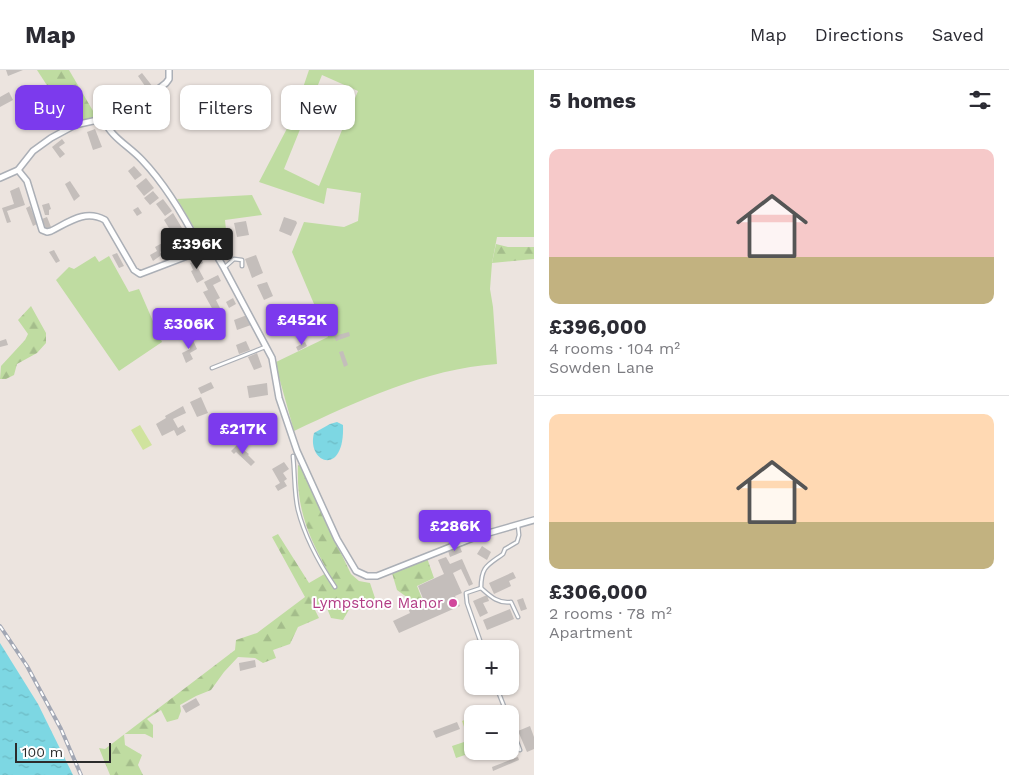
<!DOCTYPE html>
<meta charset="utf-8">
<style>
body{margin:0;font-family:"Work Sans",sans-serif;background:#f2f2f3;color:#2b2b33;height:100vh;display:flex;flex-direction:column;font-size:19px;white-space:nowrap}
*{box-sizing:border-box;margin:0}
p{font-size:16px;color:#7c7c81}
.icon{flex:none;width:28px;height:28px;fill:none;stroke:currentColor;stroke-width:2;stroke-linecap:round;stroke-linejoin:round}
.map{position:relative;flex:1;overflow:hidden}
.side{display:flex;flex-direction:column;background:#fff;width:475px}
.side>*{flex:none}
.guide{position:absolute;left:15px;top:15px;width:444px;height:45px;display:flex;gap:10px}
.tools{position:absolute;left:464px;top:570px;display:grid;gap:10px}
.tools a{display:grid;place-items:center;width:55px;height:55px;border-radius:10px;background:#fff;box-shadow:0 1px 4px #0004;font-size:25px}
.scale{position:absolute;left:15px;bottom:12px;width:96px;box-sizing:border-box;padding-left:5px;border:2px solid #2b2b2b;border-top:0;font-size:14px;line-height:18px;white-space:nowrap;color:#2b2b2b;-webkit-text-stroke:4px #fff;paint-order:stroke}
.price{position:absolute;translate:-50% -42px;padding:0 11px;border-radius:5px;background:#7c3aed;color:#fff;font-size:16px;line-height:32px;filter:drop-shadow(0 1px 2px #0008)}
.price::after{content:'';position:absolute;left:50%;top:30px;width:15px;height:11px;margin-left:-8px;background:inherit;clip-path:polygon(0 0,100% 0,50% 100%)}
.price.active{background:#222;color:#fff}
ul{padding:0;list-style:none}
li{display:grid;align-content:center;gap:10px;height:265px;padding:0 15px}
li+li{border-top:1px solid #e1e1e2}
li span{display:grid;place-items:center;height:155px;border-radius:10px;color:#555}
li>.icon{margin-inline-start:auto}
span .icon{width:90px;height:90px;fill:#fffc;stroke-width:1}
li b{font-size:21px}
h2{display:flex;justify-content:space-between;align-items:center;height:60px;padding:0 15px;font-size:21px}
.pill{padding:0 18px;border-radius:10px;background:#fff;box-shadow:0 1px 4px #0004;font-size:18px;line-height:45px}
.pill.active{background:#7c3aed;color:#fff}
header{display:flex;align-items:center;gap:30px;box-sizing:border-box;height:70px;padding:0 25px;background:#fff;border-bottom:1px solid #e1e1e2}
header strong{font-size:24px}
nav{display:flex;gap:28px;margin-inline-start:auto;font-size:18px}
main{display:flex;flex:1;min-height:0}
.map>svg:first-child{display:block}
.grass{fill:#bfdca1;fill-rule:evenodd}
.forest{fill:url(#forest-firs)}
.pitch{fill:#d0e39e}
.water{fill:url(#water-ripples)}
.building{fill:#c4bebb}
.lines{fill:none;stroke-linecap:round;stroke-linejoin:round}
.service-casing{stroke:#abafb6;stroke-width:5}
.minor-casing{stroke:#abafb6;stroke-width:8}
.service{stroke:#fff;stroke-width:2.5}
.minor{stroke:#fff;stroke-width:5}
.rail-casing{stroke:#a2a7b4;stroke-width:4}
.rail{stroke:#fff;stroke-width:2;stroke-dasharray:5.5;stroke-linecap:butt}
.hotel-dot{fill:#d1479c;stroke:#fff;stroke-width:2}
.labels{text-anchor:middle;stroke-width:4;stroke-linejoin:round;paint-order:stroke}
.hotel-label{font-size:15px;fill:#b23c85;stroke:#fff;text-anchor:end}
</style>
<header>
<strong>Map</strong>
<nav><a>Map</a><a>Directions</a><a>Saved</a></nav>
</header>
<main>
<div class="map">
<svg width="534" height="705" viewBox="0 0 534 705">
<defs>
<pattern id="forest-firs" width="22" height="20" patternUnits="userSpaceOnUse" patternTransform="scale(1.25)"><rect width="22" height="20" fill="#bfdca1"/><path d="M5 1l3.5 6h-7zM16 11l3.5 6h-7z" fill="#a4bd8b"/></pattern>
<pattern id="water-ripples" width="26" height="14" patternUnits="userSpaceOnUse" patternTransform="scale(1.25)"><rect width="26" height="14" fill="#7dd7e3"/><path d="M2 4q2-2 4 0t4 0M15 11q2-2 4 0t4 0" fill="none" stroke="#6cb9c3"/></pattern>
</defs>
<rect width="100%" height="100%" fill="#ece4df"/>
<!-- grass -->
<g class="grass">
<path d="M309,0H534V167H497L492,193L490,219L493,237L497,294C425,299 358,331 294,361L277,300L276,292L328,267L292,182L304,152L344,157L358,151L361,123L327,118L324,134L259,112L293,47ZM322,5L358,21L319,116L284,99Z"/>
<path d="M252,125L262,145L225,150L228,180C222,180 214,181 209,178C203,175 183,138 177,129Z"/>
<polygon points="95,186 99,192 109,186 129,222 139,219 162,272 119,301 56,210 69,197 74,199"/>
<polygon points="467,671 471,683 456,688 452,676"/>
</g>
<!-- forest -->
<g class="forest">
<polygon points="37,0 69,0 96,46 72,54"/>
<polygon points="496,174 508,177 534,177 534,189 492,193"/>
<polygon points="31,236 46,263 46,273 37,283 17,294 14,305 6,309 0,309 1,296 25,270 28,264 18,250"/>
<path d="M298,395L304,399L314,420L338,477L351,504L359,511L370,513L378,537L355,529L343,550L331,548L324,531L314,538L319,548L298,557L290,574L273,580L276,588L263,593L255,588L238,587L224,602L211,620L196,626L180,635L181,641L178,649L167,652L161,640L147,649L153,655V668L145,664H124L125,675L142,685L138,695L143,705H110L99,678L105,679L235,580L236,570L257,563L305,527L272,467L278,464L309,513L328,502C308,465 296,438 298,395Z"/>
<polygon points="427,488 434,508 417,516 423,531 415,533 397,520 392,503"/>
</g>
<!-- pitch -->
<g class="pitch">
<polygon points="140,355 152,375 143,380 131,360"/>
<polygon points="472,647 472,680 462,651"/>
</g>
<!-- water -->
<g class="water">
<path d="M337,352L343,355C345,408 306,393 314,363L330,354Z"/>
<polygon points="0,573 38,634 73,705 0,705"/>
</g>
<!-- building -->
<g class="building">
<polygon points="6,0 23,0 8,6"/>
<polygon points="142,3 153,17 137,29 134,25 145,16 138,6"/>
<polygon points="125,16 128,22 122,25 126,31 132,28 134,33 122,40 113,22"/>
<polygon points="9,22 13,30 0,37 0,27"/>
<polygon points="95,59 102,77 93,80 87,62"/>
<polygon points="62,69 65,73 59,77 65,84 60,88 52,77"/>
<polygon points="134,96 142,105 135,110 128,101"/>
<polygon points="146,108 154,118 144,126 136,116"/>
<polygon points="70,111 80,126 74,131 65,114"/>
<polygon points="19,117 25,135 7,141 11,152 7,153 2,138 14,134 10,121"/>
<polygon points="153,121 159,128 150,135 144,128"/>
<polygon points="163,129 172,141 165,146 156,134"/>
<polygon points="49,133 51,139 49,140 49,145 45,145 42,135"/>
<polygon points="30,136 37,154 33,156 26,138"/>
<polygon points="138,137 142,143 137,146 133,140"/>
<polygon points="173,143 182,158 172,163 164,150"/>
<polygon points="47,147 51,157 46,159 42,149"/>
<polygon points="284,147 296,151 297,153 291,166 279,161"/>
<polygon points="246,151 249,165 237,167 234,153"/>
<polygon points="183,163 186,168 183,170 187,179 182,181 175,167"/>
<polygon points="164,172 167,177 160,182 162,185 160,186 153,191 150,185 157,181 155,177"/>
<polygon points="54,180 60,191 56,193 49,182"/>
<polygon points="117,183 124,196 119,198 112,185"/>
<polygon points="256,185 263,203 252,208 245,189"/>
<polygon points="201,188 203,193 197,196 204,209 197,213 191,201 193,200 190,193"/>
<polygon points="218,205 221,211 213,215 220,228 216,230 220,238 214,242 203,222 208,220 204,212"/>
<polygon points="267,212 273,226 264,230 257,215"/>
<polygon points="233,228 236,234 229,238 226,232"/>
<polygon points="247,245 251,255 237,260 234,250"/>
<polygon points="349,262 350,266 336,271 334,266"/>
<polygon points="191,266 197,279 190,283 193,289 186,293 182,283 190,279 185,269"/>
<polygon points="6,269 8,275 0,277 0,271"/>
<polygon points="246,271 250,280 239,284 236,275"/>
<polygon points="305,272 307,276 298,281 296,277"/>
<polygon points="343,281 348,295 344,297 339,282"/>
<polygon points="257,283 262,297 254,300 248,287"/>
<polygon points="211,312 214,318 201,324 198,318"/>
<polygon points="267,313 268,325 249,328 247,316"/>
<polygon points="201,327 208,343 197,347 190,332"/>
<polygon points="183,336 186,343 173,349 178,358 183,355 186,361 177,366 174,360 162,366 156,354 166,348 165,346"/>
<polygon points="237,375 249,384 248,385 255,392 251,396 236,382 234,384 231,381"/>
<polygon points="284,392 289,399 283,403 287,409 284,411 287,416 278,421 275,416 280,413 272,399"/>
<polygon points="482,476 491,482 487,490 477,484"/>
<polygon points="460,477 462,482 450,487 448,481"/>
<polygon points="446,487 450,494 462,489 473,514 469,516 461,499 453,503 462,523 455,526 460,536 399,563 393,551 410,543 408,538 424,531 418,516 444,504 438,490"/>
<polygon points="513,502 516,508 509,511 511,516 494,524 489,513"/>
<polygon points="487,525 489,531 483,533 488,543 480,547 473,531"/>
<polygon points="523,528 527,539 521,541 517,530"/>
<polygon points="510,539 514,549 487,560 483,550"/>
<polygon points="255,590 256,597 240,601 239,593"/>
<polygon points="196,628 200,635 186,643 182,636"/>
<polygon points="457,652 460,659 436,668 433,661"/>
<polygon points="530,656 534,667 534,679 527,682 518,661"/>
<polygon points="518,687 519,690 493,701 492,697"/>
</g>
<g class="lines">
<!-- service casing -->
<g class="service-casing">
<g id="service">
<polyline points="225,197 234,189 242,190 242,196"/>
<polyline points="212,298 265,277"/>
<path d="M293,386C295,404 294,423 298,440C305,468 319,493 335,517"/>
<path d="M518,455L519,465L517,472L505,479L503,484C488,495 481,496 481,518C490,526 498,534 511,532L518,547"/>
<polyline points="481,518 466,523 467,533 483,579"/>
<polyline points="496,616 507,644"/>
<polyline points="510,653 520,680"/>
</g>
</g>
<!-- minor casing -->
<g class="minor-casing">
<g id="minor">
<path d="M103,48C111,68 128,75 142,90C166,115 184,146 200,177L203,180L217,186L224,198L272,288L279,328L297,381L337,469L356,501L367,506H377L478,466L534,450"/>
<path d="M18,100L27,111L42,160L47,162L51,161C69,152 85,139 105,150L134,200L140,204L203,180"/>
<polyline points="0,108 18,100 33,81 51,68 75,55 120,45 133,39 166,13 169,9 169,0"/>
</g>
</g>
<!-- service -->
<use href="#service" class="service"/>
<!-- minor -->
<use href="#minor" class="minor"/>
<!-- rail casing -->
<g class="rail-casing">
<polyline id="rail" points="0,556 27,596 61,659 81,705"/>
</g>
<!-- rail -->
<use href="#rail" class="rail"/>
</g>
<!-- markers -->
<circle class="hotel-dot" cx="453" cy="533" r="5"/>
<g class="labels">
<!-- hotel labels -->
<g class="hotel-label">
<text x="443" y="538">Lympstone Manor</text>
</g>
</g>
</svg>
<div class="tools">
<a>+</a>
<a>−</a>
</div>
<div class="scale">100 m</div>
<b class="price active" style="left:197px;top:200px">£396K</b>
<b class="price" style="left:302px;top:276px">£452K</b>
<b class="price" style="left:189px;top:280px">£306K</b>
<b class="price" style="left:243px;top:385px">£217K</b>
<b class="price" style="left:455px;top:482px">£286K</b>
<div class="guide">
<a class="pill active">Buy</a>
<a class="pill">Rent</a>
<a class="pill">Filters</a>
<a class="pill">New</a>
</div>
</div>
<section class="side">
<h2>5 homes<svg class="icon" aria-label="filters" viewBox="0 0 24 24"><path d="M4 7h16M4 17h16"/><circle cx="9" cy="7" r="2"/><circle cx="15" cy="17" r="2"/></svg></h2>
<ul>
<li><span style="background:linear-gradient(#f6c9c9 70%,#c2b280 0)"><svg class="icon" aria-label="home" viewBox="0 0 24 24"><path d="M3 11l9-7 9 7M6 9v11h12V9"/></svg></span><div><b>£396,000</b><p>4 rooms · 104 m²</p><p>Sowden Lane</p></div></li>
<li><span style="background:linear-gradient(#ffd9b3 70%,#c2b280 0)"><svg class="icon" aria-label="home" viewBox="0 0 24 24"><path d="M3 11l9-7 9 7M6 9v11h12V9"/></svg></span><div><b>£306,000</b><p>2 rooms · 78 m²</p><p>Apartment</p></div></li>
</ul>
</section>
</main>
